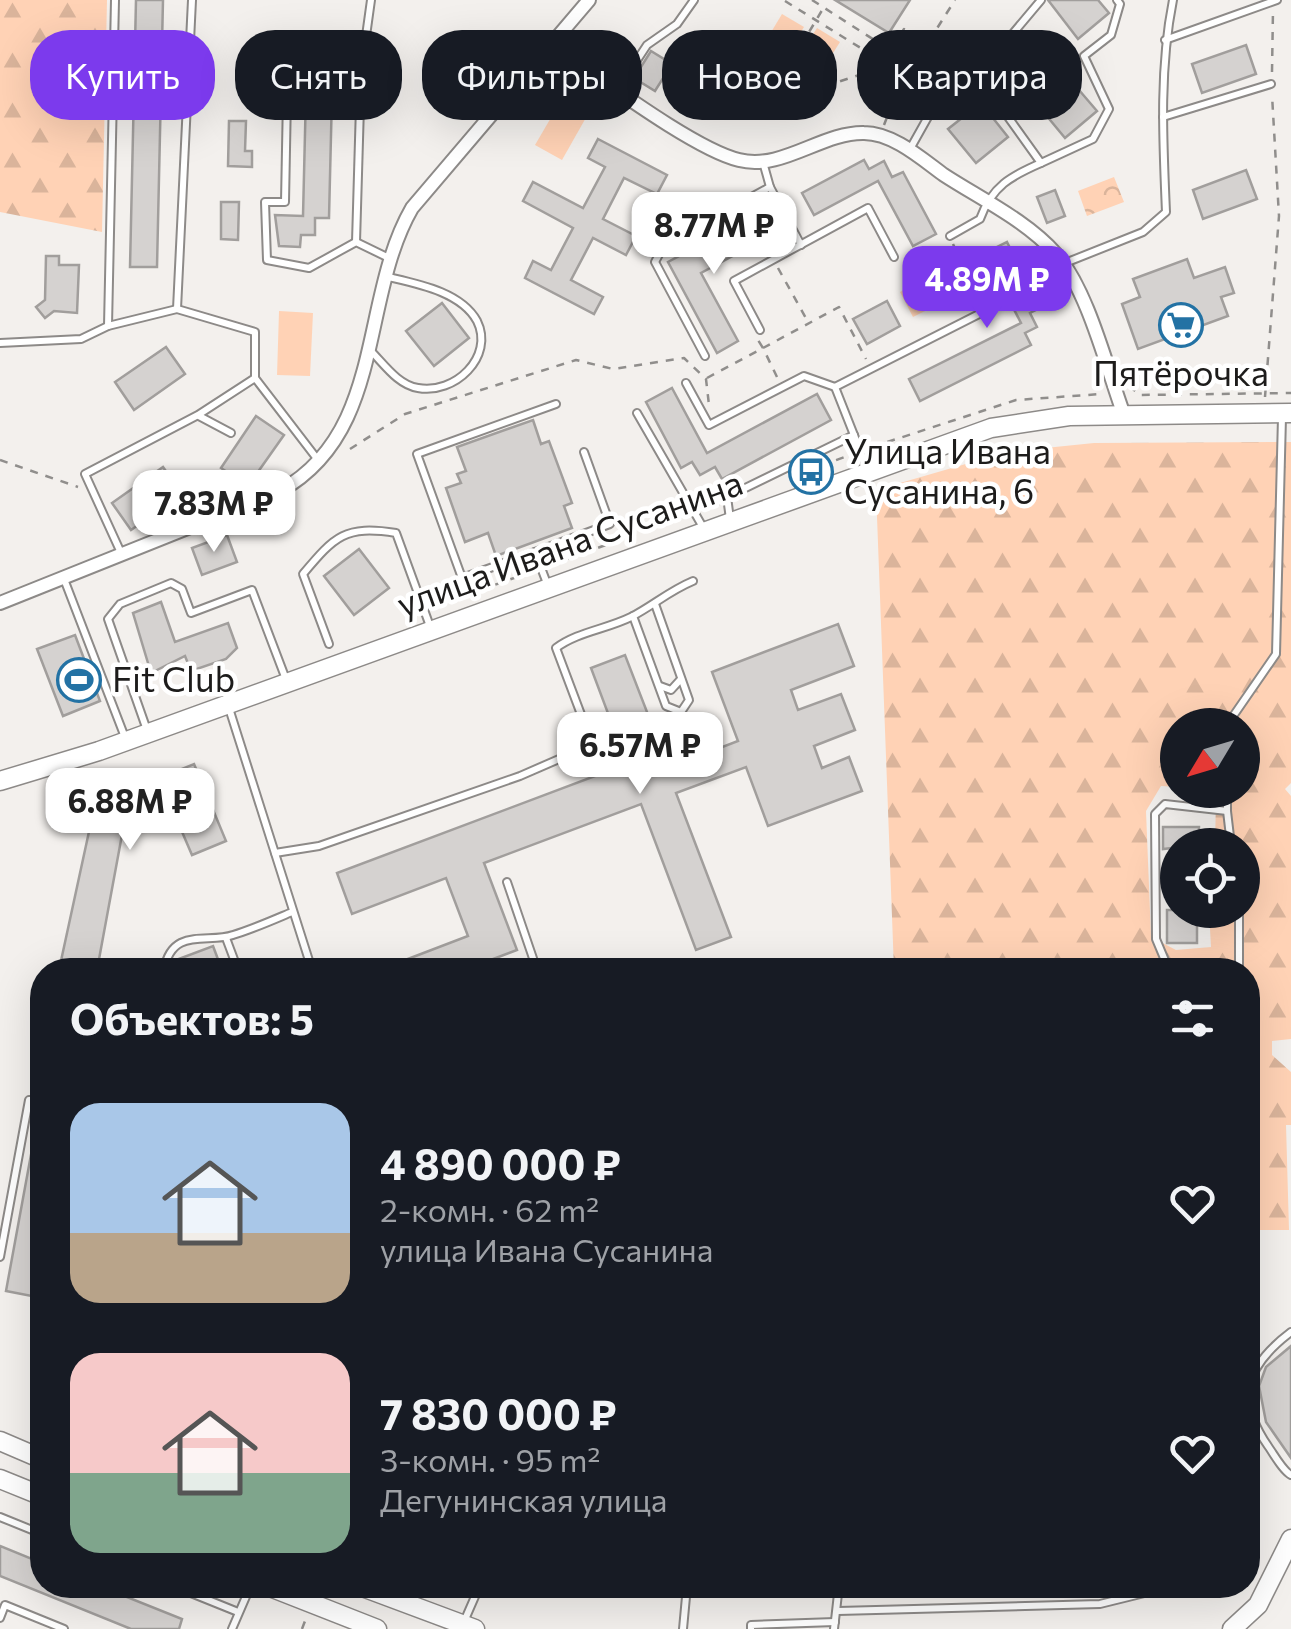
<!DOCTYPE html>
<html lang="ru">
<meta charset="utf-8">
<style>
body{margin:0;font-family:Commissioner,sans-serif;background:#20242c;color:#f1f3f6;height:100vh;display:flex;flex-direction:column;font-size:38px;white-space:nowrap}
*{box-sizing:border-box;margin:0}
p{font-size:32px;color:#9ea1a6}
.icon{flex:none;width:55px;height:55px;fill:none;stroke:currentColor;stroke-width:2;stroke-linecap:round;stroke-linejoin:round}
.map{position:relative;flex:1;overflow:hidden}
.details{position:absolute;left:30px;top:958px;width:1230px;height:640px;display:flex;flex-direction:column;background:#171b24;border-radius:40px;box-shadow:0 10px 40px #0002}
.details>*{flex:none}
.banner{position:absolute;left:30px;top:30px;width:1232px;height:90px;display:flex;gap:20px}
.needle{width:65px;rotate:232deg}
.tools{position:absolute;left:1160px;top:708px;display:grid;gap:20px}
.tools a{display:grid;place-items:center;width:100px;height:100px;border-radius:50%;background:#171b24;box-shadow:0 10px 40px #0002;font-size:50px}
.price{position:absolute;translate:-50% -85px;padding:0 22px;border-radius:20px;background:#fff;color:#222;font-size:32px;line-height:65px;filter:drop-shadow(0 2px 5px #0008)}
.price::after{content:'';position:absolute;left:50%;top:60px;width:30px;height:22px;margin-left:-15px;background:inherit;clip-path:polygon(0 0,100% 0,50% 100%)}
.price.current{background:#7c3aed;color:#fff}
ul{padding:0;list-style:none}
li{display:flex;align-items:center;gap:30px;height:250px;padding:0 40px}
li span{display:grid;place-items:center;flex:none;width:280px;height:200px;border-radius:30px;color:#555}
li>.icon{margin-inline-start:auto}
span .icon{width:120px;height:120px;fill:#fffc;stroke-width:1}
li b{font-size:42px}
h2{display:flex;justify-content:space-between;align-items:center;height:120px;padding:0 40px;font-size:42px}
.pill{padding:0 35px;border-radius:40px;background:#171b24;box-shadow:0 10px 40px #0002;font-size:35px;line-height:90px}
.pill.current{background:#7c3aed;color:#fff}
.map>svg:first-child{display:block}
.forest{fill:url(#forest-firs);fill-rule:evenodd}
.park{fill:url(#park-crowns)}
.pitch{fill:#ffd2b5}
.building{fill:#d5d2d0;stroke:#a19e9c;stroke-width:2.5}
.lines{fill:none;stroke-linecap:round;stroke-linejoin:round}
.lane-casing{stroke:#8d8a88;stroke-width:10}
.street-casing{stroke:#8d8a88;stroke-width:16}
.secondary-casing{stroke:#8d8a88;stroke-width:21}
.path{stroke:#908e8c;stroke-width:2.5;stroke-dasharray:8 8;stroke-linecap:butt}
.lane{stroke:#fff;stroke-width:6}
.street{stroke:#fff;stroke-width:12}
.secondary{stroke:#fff;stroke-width:18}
.labels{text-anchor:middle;stroke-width:9;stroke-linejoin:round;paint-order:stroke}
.poi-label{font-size:35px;fill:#1d1c1b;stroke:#fff;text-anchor:start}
.street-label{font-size:35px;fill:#1d1c1b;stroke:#fff}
</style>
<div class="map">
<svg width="1291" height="1629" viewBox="0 0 1291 1629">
<defs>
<pattern id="forest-firs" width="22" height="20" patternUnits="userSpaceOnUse" patternTransform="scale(2.5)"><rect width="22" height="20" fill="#ffd2b5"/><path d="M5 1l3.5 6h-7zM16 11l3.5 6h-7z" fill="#dab49b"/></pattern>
<pattern id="park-crowns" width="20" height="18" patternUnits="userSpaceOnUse" patternTransform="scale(2.5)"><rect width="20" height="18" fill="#ffd2b5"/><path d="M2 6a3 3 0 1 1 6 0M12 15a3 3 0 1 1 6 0" fill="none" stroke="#dab49b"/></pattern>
</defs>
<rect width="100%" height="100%" fill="#f3f0ed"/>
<!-- forest -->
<g class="forest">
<polygon points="0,0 107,0 102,232 0,212"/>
<path d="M1291,442V783L1285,789L1291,796V1039L1272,1041V1055L1291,1072V1125H1286L1289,1230H1248V970H894L876,490L1007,452L1094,443ZM1178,725H1242V790H1202L1216,798L1215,845H1242V910H1209L1211,947L1176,950L1151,937L1146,811L1161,786L1177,787Z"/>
</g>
<!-- park -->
<g class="park">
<polygon points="1114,177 1124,202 1087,216 1078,191"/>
<polygon points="932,275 945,301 913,317 900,292"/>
</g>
<!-- pitch -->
<g class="pitch">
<polygon points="782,14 804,27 777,72 755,59"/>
<polygon points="817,28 840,42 814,83 791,69"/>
<polygon points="566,92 592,107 562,160 535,145"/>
<polygon points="279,311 313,313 310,376 277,375"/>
</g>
<!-- building -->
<g class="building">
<polygon points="136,0 163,0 157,267 130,267"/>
<polygon points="835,0 910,0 889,33"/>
<polygon points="1048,0 1098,0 1109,13 1078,39"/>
<polygon points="313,40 339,41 338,94 332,94 329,218 315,218 315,235 301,235 300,247 279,246 275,215 303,216 306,92 311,92"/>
<polygon points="1246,45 1256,74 1202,93 1192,64"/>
<polygon points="651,51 672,64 655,91 634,78"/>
<polygon points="1067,76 1097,111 1065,138 1036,103"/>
<polygon points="981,103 1008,137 976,163 948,129"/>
<polygon points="229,121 246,121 245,151 252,151 252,167 228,166"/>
<polygon points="598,139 667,175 657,194 624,178 603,219 636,236 626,255 593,238 571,280 603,297 594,314 525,278 533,261 551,270 573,228 523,201 533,182 583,208 605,167 588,158"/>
<polygon points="864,160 869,169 884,161 892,177 903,172 936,234 913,246 878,181 814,215 802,193"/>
<polygon points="1246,170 1257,199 1203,219 1193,190"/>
<polygon points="1055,190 1065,216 1047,223 1037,197"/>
<polygon points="221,202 239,202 238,240 221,239"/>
<polygon points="754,216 766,238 701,273 738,341 717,353 668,262"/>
<polygon points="1007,242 1040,308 1030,313 1037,327 1025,333 1031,345 920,401 909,379 1021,323 985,253"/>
<polygon points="46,256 59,256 59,265 79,265 77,313 54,311 45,318 36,307 45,300"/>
<polygon points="1187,259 1194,278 1225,267 1234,293 1221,297 1228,316 1138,349 1122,304 1140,297 1133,279"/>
<polygon points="887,301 900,326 867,344 853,319"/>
<polygon points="442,303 469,338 434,366 406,331"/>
<polygon points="166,347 185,374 134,410 115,382"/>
<polygon points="672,388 707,453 817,394 831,420 722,479 715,467 700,475 692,462 681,468 646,402"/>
<polygon points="256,416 284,435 248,486 221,468"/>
<polygon points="533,420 541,444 549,441 572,503 564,506 572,528 496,556 488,533 465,542 446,488 461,483 457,474 466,471 457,447"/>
<polygon points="163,467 182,494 131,530 112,503"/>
<polygon points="227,535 237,562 202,575 192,548"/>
<polygon points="359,549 389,588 354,615 324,576"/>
<polygon points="161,602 175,642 228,623 237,648 226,659 191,671 185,656 151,673 133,613"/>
<polygon points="838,624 854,666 791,690 798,710 841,694 855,730 814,746 822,768 849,757 862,791 768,826 746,767 676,793 731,937 696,950 641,804 484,863 517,950 464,970 379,970 468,936 446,878 352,914 337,873 627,764 591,668 625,655 664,756 702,741 707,753 738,741 712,672"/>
<polygon points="75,635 100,701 63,716 37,649"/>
<polygon points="194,764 226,841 192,855 171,806 124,824 97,970 59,970 95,804"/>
<polygon points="1163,827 1199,827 1199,845 1163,849"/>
<rect x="1167" y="910" width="30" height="33"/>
<polygon points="213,946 222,970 180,970 176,960"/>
<polygon points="37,1122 42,1122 42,1298 6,1291"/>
<polygon points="1291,1346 1291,1458 1266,1422 1259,1386 1266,1367"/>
<polygon points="0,1546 42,1563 42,1585 97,1585 182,1619 179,1629 131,1629 0,1576"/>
</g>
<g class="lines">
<!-- lane casing -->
<g class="lane-casing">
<g id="lane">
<polyline points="1165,40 1277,0"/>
<polyline points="288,44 285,202 265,202 267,260 309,268 356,242 391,259"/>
<polyline points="978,75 1041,163 1093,139 1109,109 1084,56 1111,35 1120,4 1117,0"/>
<polyline points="618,89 647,45 677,24 694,0"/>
<polyline points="1163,117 1271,84"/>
<polyline points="910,149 933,108 978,75 1041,0"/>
<polyline points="763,162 770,187 801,245"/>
<path d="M950,236L980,219C992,186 1011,176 1041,163"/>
<polyline points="356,242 361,72 371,0"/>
<path d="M1065,263L1143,232L1166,212C1163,141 1159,70 1173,0"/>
<polyline points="177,309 192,0"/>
<polyline points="108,326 115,0"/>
<polyline points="760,330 734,281 868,208 894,257"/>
<polyline points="0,343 81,339 108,326 177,309 255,332 255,378 318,460"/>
<path d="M370,350C384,364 398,385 418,388C454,395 495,357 477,321C461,292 418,284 388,277"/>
<polyline points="705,356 655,262 664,245 770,187"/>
<polyline points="686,383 709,425 804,376 835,387 985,311 967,274"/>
<polyline points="835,387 867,468"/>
<polyline points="637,413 704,529"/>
<polyline points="199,416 231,433"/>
<polyline points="730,519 727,497 854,435"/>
<polyline points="535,552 462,578 417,454 556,404"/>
<polyline points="122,555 85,474 198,415 255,378"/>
<polyline points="64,579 126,740"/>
<polyline points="548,586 535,552 610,524 584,452"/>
<polyline points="633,616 666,706 681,712 689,700 655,604"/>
<path d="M329,644L303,574C335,536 345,525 396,533L431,629"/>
<polyline points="660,686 671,690 681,679"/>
<polyline points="228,705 312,970"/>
<polyline points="1227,725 1276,654 1282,417"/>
<polyline points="148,733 108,619 120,604 171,583 182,589 191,613 252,590 287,682"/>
<polyline points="1227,811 1231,845"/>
<path d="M275,853L319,846L520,776L582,749L585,725L556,648C577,632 607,629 631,617C654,605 669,591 693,581"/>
<polyline points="507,882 537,970"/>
<polyline points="1239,910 1239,970"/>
<polyline points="226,938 238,970"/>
<path d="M164,970C172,926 208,944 233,935C253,929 273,920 292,912"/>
<polyline points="1169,970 1156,939 1155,814 1165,804 1227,811 1227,790"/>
<polyline points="0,1257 29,1100 42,1103"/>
<path d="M1291,1332C1246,1366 1235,1398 1268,1446C1275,1456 1283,1471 1291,1475"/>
<polyline points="0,1517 42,1534"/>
<polyline points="171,1585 238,1612"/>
<polyline points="590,1585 687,1586 683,1629"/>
<polyline points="838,1611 1100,1604 1177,1585"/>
<polyline points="0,1618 5,1605 64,1629"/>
<polyline points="463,1624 480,1585"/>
<polyline points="232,1629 251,1585"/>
<polyline points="751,1629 751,1625 835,1622"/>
<polyline points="834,1629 839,1585"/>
</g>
</g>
<!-- street casing -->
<g class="street-casing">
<g id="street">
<path d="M551,45C595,74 693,149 739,160C782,171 822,132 864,133C893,133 922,159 944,175C981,199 1027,221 1056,254C1088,290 1107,369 1124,415"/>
<path d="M0,603L280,491C386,432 359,300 412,208L589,0"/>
</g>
</g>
<!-- secondary casing -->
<g class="secondary-casing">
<g id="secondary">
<polyline points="0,781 99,751 991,428 1069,416 1291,413"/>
<polyline points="0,1441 42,1459"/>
<polyline points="0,1479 42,1496"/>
<polyline points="265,1585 377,1629"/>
<polyline points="357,1585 475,1629"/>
<polyline points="1232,1629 1258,1605 1291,1539"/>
</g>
</g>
<!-- path -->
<g class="path">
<polyline points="812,0 907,61"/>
<polyline points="785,1 901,73"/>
<polyline points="929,41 955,0"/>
<polyline points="883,62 904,29 935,48 898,109 891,107"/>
<polyline points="788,71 815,89"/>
<polyline points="1272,72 1273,10"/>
<polyline points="764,106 887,66"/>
<polyline points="760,114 824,7"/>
<polyline points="884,125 891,107 882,103 921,41"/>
<polyline points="953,244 962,264"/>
<polyline points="778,268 808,322"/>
<polyline points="777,377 763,348 839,307 866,359"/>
<polyline points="707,378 763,348 758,340"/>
<polyline points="1129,386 1140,395 1291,393"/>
<polyline points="1265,397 1279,216 1272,95"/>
<polyline points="872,447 1016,400 1101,394"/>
<polyline points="350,449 405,414 576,360 613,369 684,358 706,379 709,405"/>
<polyline points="0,460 78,487"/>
<polyline points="806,471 850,455"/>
<polyline points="703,510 719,504"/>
<polyline points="553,564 686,516"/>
<polyline points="435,606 531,572"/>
<polyline points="302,1629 305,1621"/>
</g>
<!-- lane -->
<use href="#lane" class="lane"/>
<!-- street -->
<use href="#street" class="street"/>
<!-- secondary -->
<use href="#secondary" class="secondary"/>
</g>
<!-- icons -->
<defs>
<g id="supermarket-ring" transform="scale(2.25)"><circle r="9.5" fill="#fff" stroke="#2372a4" stroke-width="1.5"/><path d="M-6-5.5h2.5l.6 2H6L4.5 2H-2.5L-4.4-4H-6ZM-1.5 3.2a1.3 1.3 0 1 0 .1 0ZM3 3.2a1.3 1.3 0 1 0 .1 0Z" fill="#2372a4"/></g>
<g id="bus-ring" transform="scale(2.25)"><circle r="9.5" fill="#fff" stroke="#2372a4" stroke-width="1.5"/><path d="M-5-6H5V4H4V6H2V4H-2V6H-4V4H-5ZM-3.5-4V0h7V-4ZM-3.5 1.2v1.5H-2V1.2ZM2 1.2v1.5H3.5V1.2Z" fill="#2372a4"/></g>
<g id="stadium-ring" transform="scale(2.25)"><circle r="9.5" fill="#fff" stroke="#2372a4" stroke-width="1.5"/><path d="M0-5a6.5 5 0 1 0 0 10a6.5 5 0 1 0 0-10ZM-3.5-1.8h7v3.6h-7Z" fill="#2372a4"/></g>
</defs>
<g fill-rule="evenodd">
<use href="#supermarket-ring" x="1181" y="325"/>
<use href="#bus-ring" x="811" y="472"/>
<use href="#stadium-ring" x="79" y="680"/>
</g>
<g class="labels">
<!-- poi labels -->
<g class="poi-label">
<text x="1181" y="386" text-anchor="middle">Пятёрочка</text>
<text x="844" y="464">Улица Ивана<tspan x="844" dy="40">Сусанина, 6</tspan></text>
<text x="112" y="692">Fit Club</text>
</g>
<!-- street labels -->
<g class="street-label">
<text transform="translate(570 544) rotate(-20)" y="12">улица Ивана Сусанина</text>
</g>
</g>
</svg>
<div class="tools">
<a><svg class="needle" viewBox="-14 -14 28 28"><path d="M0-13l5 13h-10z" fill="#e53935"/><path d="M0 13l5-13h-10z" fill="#9ea1a6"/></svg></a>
<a><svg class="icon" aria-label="locate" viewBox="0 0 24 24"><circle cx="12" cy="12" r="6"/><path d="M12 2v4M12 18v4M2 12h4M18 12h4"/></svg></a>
</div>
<b class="price" style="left:714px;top:277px">8.77M ₽</b>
<b class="price current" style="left:987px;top:331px">4.89M ₽</b>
<b class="price" style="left:214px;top:555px">7.83M ₽</b>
<b class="price" style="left:640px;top:797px">6.57M ₽</b>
<b class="price" style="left:130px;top:853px">6.88M ₽</b>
<div class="banner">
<a class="pill current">Купить</a>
<a class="pill">Снять</a>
<a class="pill">Фильтры</a>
<a class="pill">Новое</a>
<a class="pill">Квартира</a>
</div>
<section class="details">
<h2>Объектов: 5<svg class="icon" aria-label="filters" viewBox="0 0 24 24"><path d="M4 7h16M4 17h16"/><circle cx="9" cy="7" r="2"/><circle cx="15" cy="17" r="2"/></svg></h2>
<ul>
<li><span style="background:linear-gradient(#a9c7e8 65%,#b9a48a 0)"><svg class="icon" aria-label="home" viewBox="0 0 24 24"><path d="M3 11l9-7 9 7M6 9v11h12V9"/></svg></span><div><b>4 890 000 ₽</b><p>2-комн. · 62 m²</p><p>улица Ивана Сусанина</p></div><svg class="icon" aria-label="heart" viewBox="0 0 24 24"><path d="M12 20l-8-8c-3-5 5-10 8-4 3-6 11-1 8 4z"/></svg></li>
<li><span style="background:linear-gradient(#f6c9c9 60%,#7fa58c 0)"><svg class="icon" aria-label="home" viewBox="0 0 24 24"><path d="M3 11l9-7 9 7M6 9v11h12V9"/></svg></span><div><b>7 830 000 ₽</b><p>3-комн. · 95 m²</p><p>Дегунинская улица</p></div><svg class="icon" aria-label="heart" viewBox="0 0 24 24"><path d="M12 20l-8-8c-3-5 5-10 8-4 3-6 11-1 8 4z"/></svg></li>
</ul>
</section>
</div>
